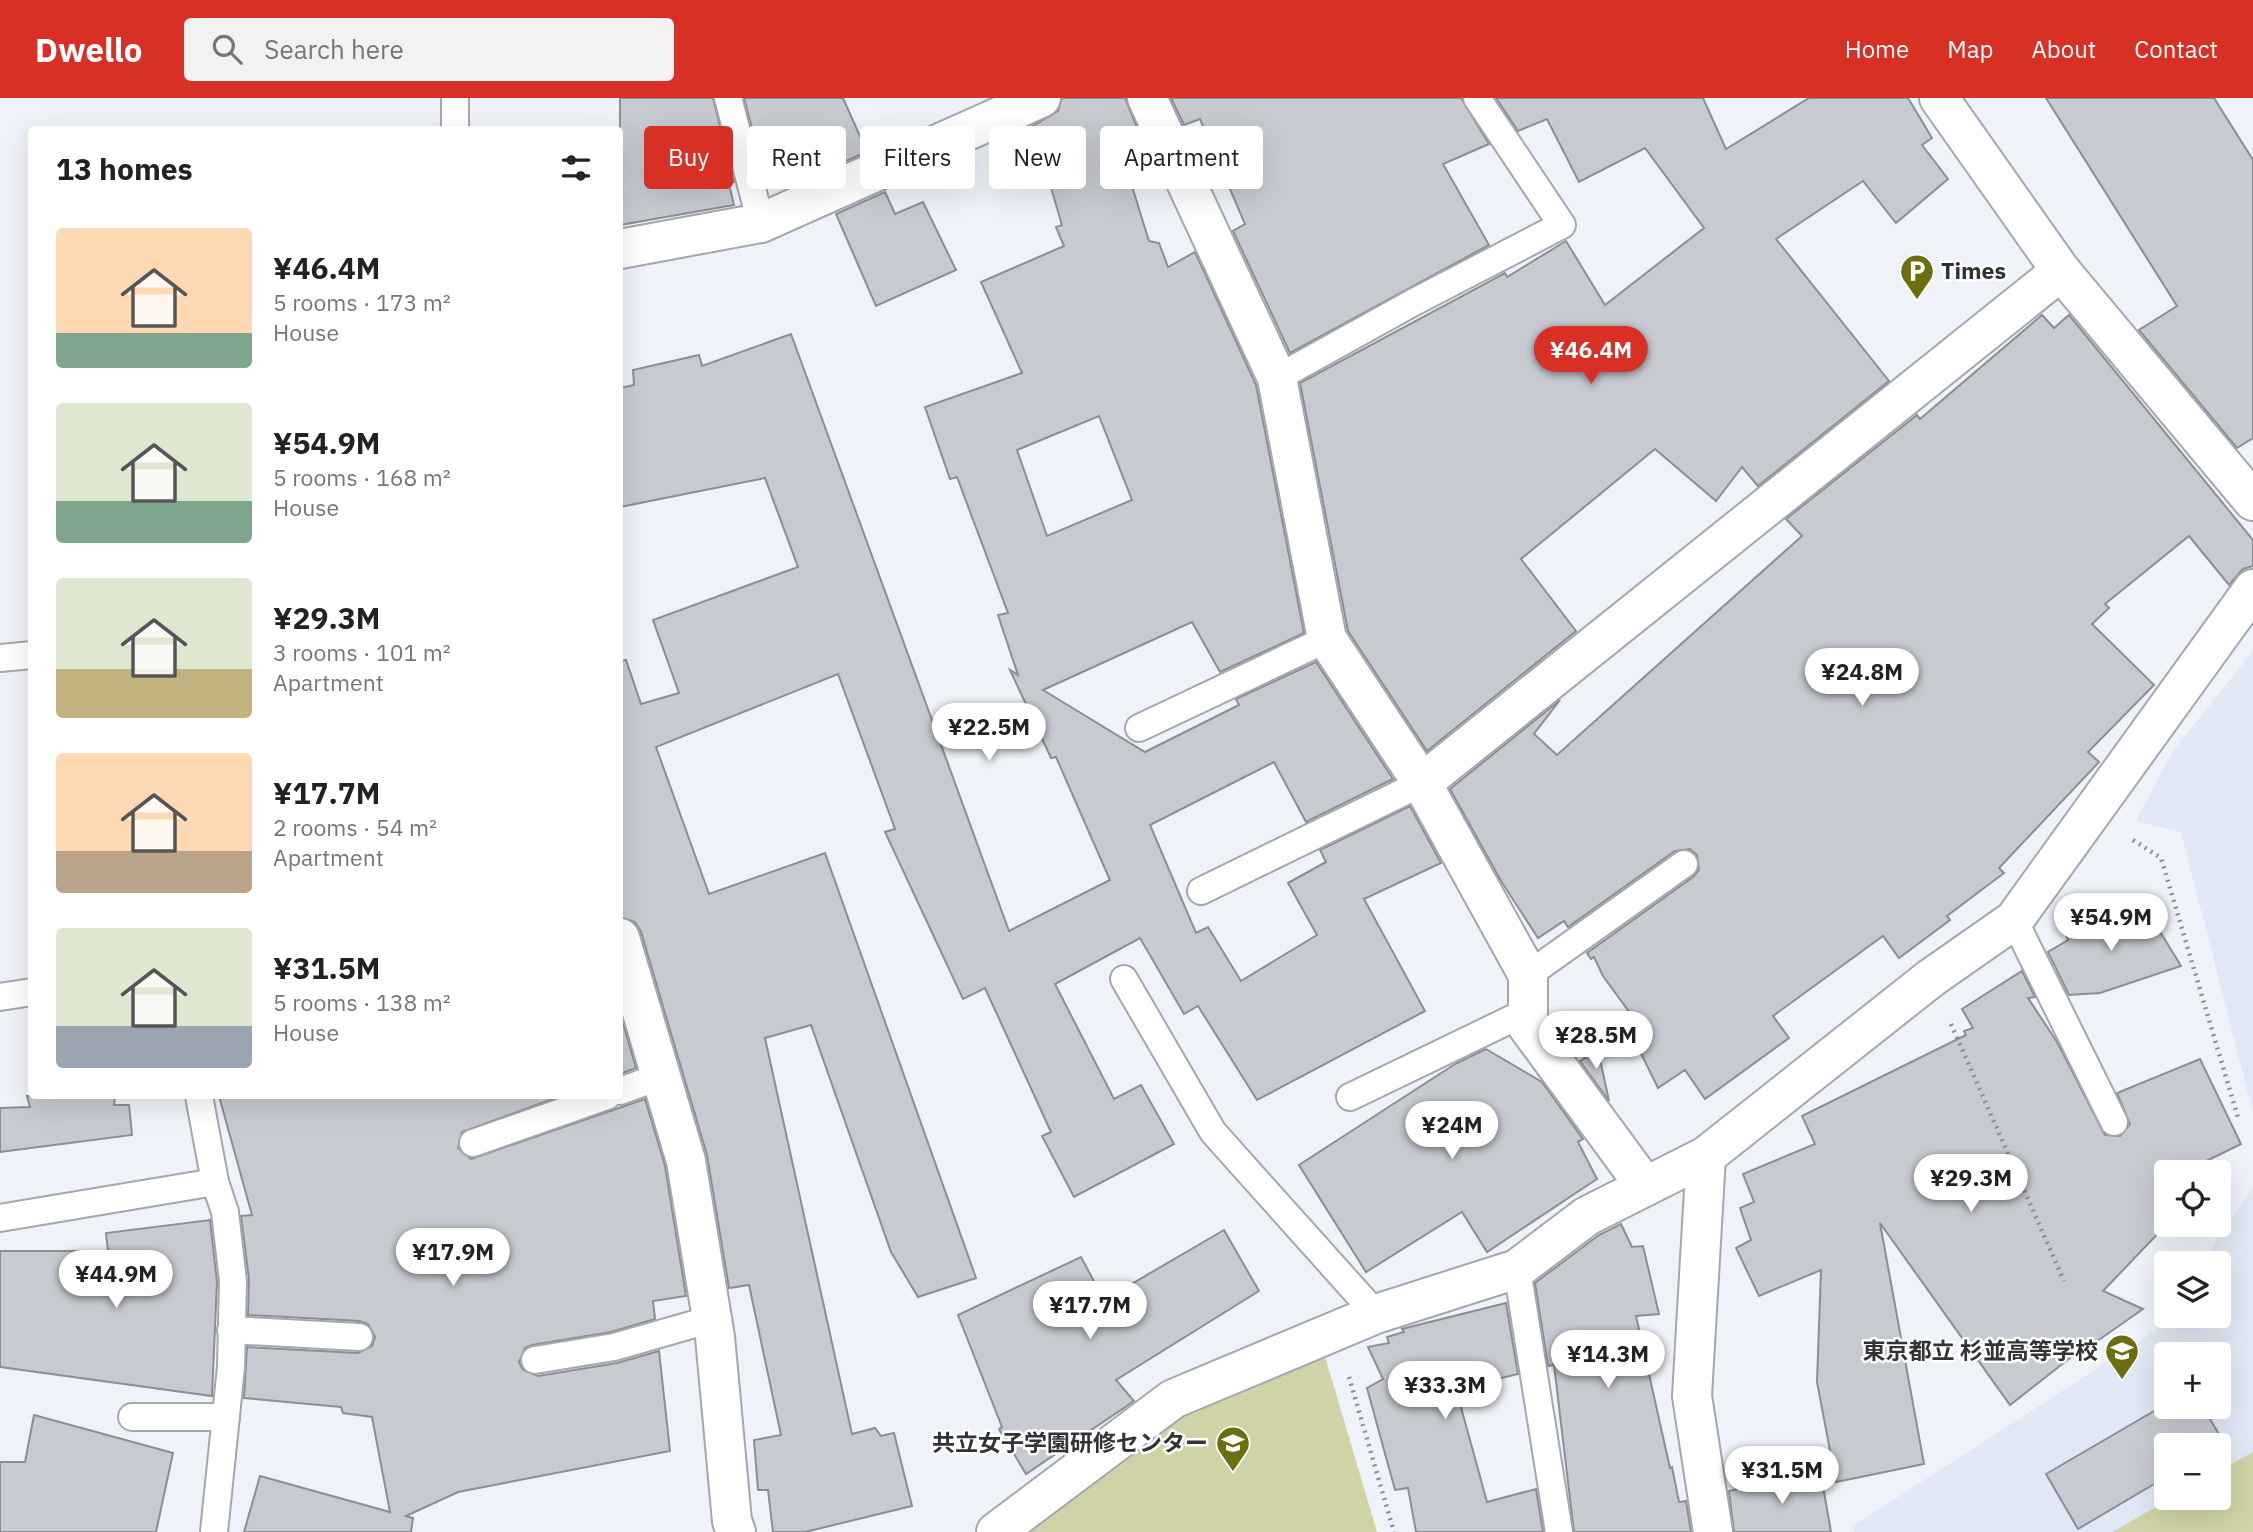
<!DOCTYPE html>
<meta charset="utf-8">
<style>
body{margin:0;font-family:"IBM Plex Sans","Noto Sans JP",sans-serif;background:#f2f2f2;color:#222;height:100vh;display:flex;flex-direction:column;font-size:26px;white-space:nowrap}
*{box-sizing:border-box;margin:0}
p{font-size:23px;color:#767676}
.icon{flex:none;width:38px;height:38px;fill:none;stroke:currentColor;stroke-width:2;stroke-linecap:round;stroke-linejoin:round}
.map{position:relative;flex:1;overflow:hidden}
.drawer{position:absolute;left:28px;top:28px;width:595px;height:973px;display:flex;flex-direction:column;background:#fff;border-radius:7px;box-shadow:0 7px 28px #0002}
.drawer>*{flex:none}
.guide{position:absolute;left:644px;top:28px;width:665px;height:63px;display:flex;gap:14px}
.fabs{position:absolute;left:2154px;top:1062px;display:grid;gap:14px}
.fabs a{display:grid;place-items:center;width:77px;height:77px;border-radius:7px;background:#fff;box-shadow:0 7px 28px #0002;font-size:35px}
.price{position:absolute;translate:-50% -60px;padding:0 16px;border-radius:24px;background:#fff;color:#222;font-size:23px;line-height:46px;filter:drop-shadow(0 2px 4px #0008)}
.price::after{content:'';position:absolute;left:50%;top:42px;width:21px;height:16px;margin-left:-10px;background:inherit;clip-path:polygon(0 0,100% 0,50% 100%)}
.price.current{background:#d93025;color:#fff}
ul{padding:0;list-style:none}
li{display:flex;align-items:center;gap:21px;height:175px;padding:0 28px}
li span{display:grid;place-items:center;flex:none;width:196px;height:140px;border-radius:7px;color:#555}
li>.icon{margin-inline-start:auto}
span .icon{width:84px;height:84px;fill:#fffc;stroke-width:1}
li b{font-size:30px}
h2{display:flex;justify-content:space-between;align-items:center;height:84px;padding:0 28px;font-size:30px}
.tag{padding:0 24px;border-radius:7px;background:#fff;box-shadow:0 7px 28px #0002;font-size:24px;line-height:63px}
.tag.current{background:#d93025;color:#fff}
header{display:flex;align-items:center;gap:42px;box-sizing:border-box;height:98px;padding:0 35px;background:#d93025;color:#fff}
header strong{font-size:33px}
nav{display:flex;gap:38px;margin-inline-start:auto;font-size:24px}
.search{width:490px;height:63px;background:#f2f2f2;display:flex;align-items:center;gap:18px;box-sizing:border-box;padding:0 24px;border-radius:7px;color:#767676;font-size:26px}
.map>svg:first-child{display:block}
.built{fill:#e1e8f5;fill-rule:evenodd}
.green{fill:#d0d3a6}
.building{fill:#c7cad1;stroke:#8b8e94;stroke-width:2;fill-rule:evenodd}
.lines{fill:none;stroke-linecap:round;stroke-linejoin:round}
.lane-casing{stroke:#a4a7ad;stroke-width:30}
.street-casing{stroke:#a4a7ad;stroke-width:42}
.secondary-casing{stroke:#a4a7ad;stroke-width:42}
.path{stroke:#8c8e93;stroke-width:4.5;stroke-dasharray:2 5;stroke-linecap:butt}
.lane{stroke:#fff;stroke-width:26}
.street{stroke:#fff;stroke-width:38}
.secondary{stroke:#fff;stroke-width:38}
.labels{text-anchor:middle;stroke-width:5;stroke-linejoin:round;paint-order:stroke}
.poi-label{font-size:23px;font-weight:bold;fill:#323336;stroke:#fff;text-anchor:end}
</style>
<header>
<strong>Dwello</strong>
<div class="search"><svg class="icon" aria-label="search" viewBox="0 0 24 24"><circle cx="10" cy="10" r="6"/><path d="M15 15l6 6"/></svg>Search here</div>
<nav><a>Home</a><a>Map</a><a>About</a><a>Contact</a></nav>
</header>
<div class="map">
<svg width="2253" height="1434" viewBox="0 0 2253 1434">
<rect width="100%" height="100%" fill="#eff3f9"/>
<!-- built -->
<g class="built">
<polygon points="2253,553 2253,1015 2181,734 2136,723 2173,653"/>
<path d="M2253,1089V1434H1854L1853,1428L2155,1233L2166,1216L2219,1218V1166L2201,1165ZM2166,1256H2219V1309H2166ZM2166,1348H2219V1400H2166Z"/>
</g>
<!-- green -->
<g class="green">
<polygon points="1324,1255 1377,1434 1029,1434 1183,1316"/>
<polygon points="2253,1354 2253,1434 2112,1434 2172,1400 2219,1400 2219,1373"/>
</g>
<!-- building -->
<g class="building">
<polygon points="620,0 713,0 734,84 729,86 734,107 620,127"/>
<polygon points="744,0 843,0 867,54 818,75 809,54 763,72"/>
<path d="M1062,0H1125L1143,44L1121,53L1149,143L1159,145L1168,169L1195,154L1256,287L1304,535L1220,574L1192,524L1043,592L1145,654L1239,607L1236,601L1316,564L1393,681L1306,724L1274,664L1150,727L1196,835L1208,829L1241,883L1317,837L1288,785L1326,764L1320,752L1410,708L1441,765L1364,801L1425,913L1257,1002L1198,908L1184,916L1140,840L1055,886L1114,1001L1141,987L1174,1046L1074,1099L1042,1038L1051,1034L985,890L963,901L885,734L895,731L838,576L656,649L709,796L825,755L976,1180L918,1199L891,1154L811,927L765,940L852,1336L875,1330L881,1338L894,1335L912,1408L805,1434H773L768,1392H758L754,1342L781,1337L749,1187L729,1190L707,1057L641,834L635,824L620,819V563L626,562L641,606L679,595L653,522L798,469L765,380L620,409V290L634,287L633,272L699,257L702,268L791,236L1009,833L1110,782L1056,659L1051,660L1010,572L1018,577L998,517L1008,515L957,379L950,381L925,309L1022,275L981,184L1064,148L1056,129L1062,127L1033,28L1058,13ZM1099,318L1132,402L1047,438L1017,352Z"/>
<polygon points="1171,0 1461,0 1489,46 1443,66 1489,147 1290,255 1233,133 1245,126 1200,21 1184,27"/>
<polygon points="1496,0 1703,0 1726,51 1809,0 1908,0 1932,40 1922,47 1948,81 1896,125 1863,83 1776,141 1889,283 1758,388 1742,369 1716,403 1655,351 1521,461 1576,533 1427,653 1348,533 1300,285 1505,175 1507,179 1566,143 1605,207 1704,130 1645,50 1579,84 1547,21 1518,33"/>
<polygon points="2046,0 2214,0 2253,62 2253,340 2237,350 2139,232 2177,208"/>
<polygon points="885,94 895,116 923,104 956,172 876,208 836,116"/>
<polygon points="2042,217 2054,230 2069,217 2253,442 2253,468 2243,471 2229,487 2189,438 2105,506 2109,510 2092,526 2154,587 2088,654 2099,664 1999,770 2004,775 1947,818 1950,822 1899,860 1883,838 1773,918 1789,940 1705,1001 1685,972 1658,990 1629,931 1638,926 1603,878 1594,859 1591,861 1587,855 1693,779 1699,772 1697,757 1690,751 1675,753 1568,829 1564,823 1538,840 1501,783 1450,691 1560,602 1534,636 1557,657 1802,438 1786,421 1917,317 1920,321"/>
<polygon points="2100,808 2114,828 2145,809 2181,868 2100,895 2069,897 2048,854 2068,842 2063,829"/>
<polygon points="2022,873 2035,899 2028,900 2057,944 2105,1037 2120,1038 2130,1026 2117,995 2200,961 2241,1046 2184,1074 2166,1074 2166,1127 2103,1193 2143,1211 2090,1248 2088,1246 2010,1307 1880,1125 1924,1366 1836,1384 1817,1284 1821,1172 1759,1198 1736,1150 1751,1142 1740,1110 1754,1104 1743,1076 1815,1046 1802,1018 1966,937 1964,933 1973,930 1962,911"/>
<polygon points="620,915 636,970 620,976"/>
<polygon points="1486,951 1542,984 1583,1041 1578,1044 1597,1081 1487,1154 1462,1114 1366,1174 1299,1067 1455,966"/>
<polygon points="1598,952 1609,1003 1580,963"/>
<polygon points="27,998 115,998 114,1007 129,1007 132,1037 0,1054 0,1010 30,1009"/>
<polygon points="219,998 561,998 462,1034 458,1050 471,1061 645,1001 665,1068 686,1198 653,1203 655,1221 611,1234 532,1247 525,1250 519,1264 523,1272 538,1278 617,1265 659,1253 670,1353 458,1394 406,1418 413,1420 411,1434 244,1434 260,1378 390,1414 372,1319 343,1315 341,1309 244,1300 247,1249 358,1255 372,1248 375,1239 368,1226 360,1223 248,1217 249,1181 241,1118 252,1117"/>
<polygon points="210,1122 217,1184 212,1298 0,1269 0,1153 108,1153 106,1135"/>
<polygon points="1621,1126 1632,1149 1643,1148 1659,1216 1636,1218 1670,1370 1672,1369 1679,1404 1686,1403 1691,1434 1574,1434 1554,1267 1548,1268 1535,1185 1599,1137"/>
<polygon points="1224,1132 1259,1193 1116,1282 1134,1303 1026,1376 999,1331 1002,1329 958,1217 1081,1159 1104,1202"/>
<polygon points="1506,1205 1518,1276 1456,1291 1487,1404 1536,1391 1543,1434 1416,1434 1408,1390 1395,1392 1367,1290 1383,1281 1368,1249 1389,1245 1387,1239 1404,1234 1402,1231"/>
<polygon points="2161,1309 2203,1309 2224,1345 2219,1348 2166,1348 2166,1379 2078,1431 2046,1376"/>
<polygon points="34,1317 173,1355 156,1434 0,1434 0,1364 25,1364"/>
<polygon points="1820,1371 1831,1434 1734,1434 1729,1393"/>
</g>
<g class="lines">
<!-- lane casing -->
<g class="lane-casing">
<g id="lane">
<polyline points="455,0 455,32"/>
<polyline points="728,0 761,125"/>
<polyline points="1277,280 1414,204 1562,127 1477,0"/>
<polyline points="0,560 32,557"/>
<polyline points="1139,630 1327,541"/>
<polyline points="1201,793 1422,685"/>
<polyline points="2014,822 2114,1024"/>
<polyline points="1528,877 1684,766"/>
<polyline points="1124,881 1213,1034 1376,1216"/>
<polyline points="0,899 32,894"/>
<polyline points="620,993 661,978"/>
<polyline points="199,998 215,1084 225,1114 233,1183 231,1269 214,1434"/>
<polyline points="1350,999 1528,913"/>
<polyline points="473,1045 607,998"/>
<polyline points="0,1120 215,1084"/>
<polyline points="1517,1171 1559,1434"/>
<polyline points="231,1232 359,1239"/>
<polyline points="535,1262 614,1249 712,1221"/>
<polyline points="132,1319 226,1319"/>
</g>
</g>
<!-- street casing -->
<g class="street-casing">
<g id="street">
<polyline points="1147,0 1277,280 1327,541 1422,685 1528,877 1528,929 1645,1088"/>
<polyline points="1939,0 2061,173 2253,403"/>
<polyline points="620,151 761,125 1041,0"/>
<polyline points="1422,685 2061,173"/>
<polyline points="620,840 686,1063 715,1239 732,1423 736,1434"/>
<polyline points="996,1434 1173,1301 1376,1216 1517,1171 1587,1118 1706,1058 1931,880 2014,822 2253,491"/>
</g>
</g>
<!-- secondary casing -->
<g class="secondary-casing">
<polyline id="secondary" points="1706,1058 1692,1298 1713,1434"/>
</g>
<!-- path -->
<g class="path">
<polyline points="2133,742 2161,760 2239,1023"/>
<polyline points="1951,926 2064,1183"/>
<polyline points="1349,1279 1394,1434"/>
</g>
<!-- lane -->
<use href="#lane" class="lane"/>
<!-- street -->
<use href="#street" class="street"/>
<!-- secondary -->
<use href="#secondary" class="secondary"/>
</g>
<!-- icons -->
<defs>
<g id="parking-pin" transform="scale(1.75)"><path d="M0 17L-7.5 6A9.5 9.5 0 1 1 7.5 6Z" fill="#6c6e10" stroke="#fff"/><path d="M-3.5-5.5H1a3.5 3.5 0 0 1 0 7H-1V5.5H-3.5ZM-1-3.4V-.6H.8a1.4 1.4 0 0 0 0-2.8Z" fill="#fff"/></g>
<g id="school-pin" transform="scale(1.75)"><path d="M0 17L-7.5 6A9.5 9.5 0 1 1 7.5 6Z" fill="#6c6e10" stroke="#fff"/><path d="M0-5L7-2L0 1L-7-2ZM-4 1L0 2.5L4 1V4Q0 6-4 4Z" fill="#fff"/></g>
</defs>
<g fill-rule="evenodd">
<use href="#parking-pin" x="1917" y="173"/>
<use href="#school-pin" x="2122" y="1253"/>
<use href="#school-pin" x="1233" y="1345"/>
</g>
<g class="labels">
<!-- poi labels -->
<g class="poi-label">
<text x="1941" y="181" text-anchor="start">Times</text>
<text x="2098" y="1261">東京都立 杉並高等学校</text>
<text x="1208" y="1353">共立女子学園研修センター</text>
</g>
</g>
</svg>
<div class="fabs">
<a><svg class="icon" aria-label="locate" viewBox="0 0 24 24"><circle cx="12" cy="12" r="6"/><path d="M12 2v4M12 18v4M2 12h4M18 12h4"/></svg></a>
<a><svg class="icon" aria-label="layers" viewBox="0 0 24 24"><path d="M12 4l9 5-9 5-9-5zM3 14l9 5 9-5"/></svg></a>
<a>+</a>
<a>−</a>
</div>
<b class="price current" style="left:1591px;top:288px">¥46.4M</b>
<b class="price" style="left:1862px;top:610px">¥24.8M</b>
<b class="price" style="left:989px;top:665px">¥22.5M</b>
<b class="price" style="left:2111px;top:855px">¥54.9M</b>
<b class="price" style="left:1596px;top:973px">¥28.5M</b>
<b class="price" style="left:1452px;top:1063px">¥24M</b>
<b class="price" style="left:1971px;top:1116px">¥29.3M</b>
<b class="price" style="left:453px;top:1190px">¥17.9M</b>
<b class="price" style="left:116px;top:1212px">¥44.9M</b>
<b class="price" style="left:1090px;top:1243px">¥17.7M</b>
<b class="price" style="left:1608px;top:1292px">¥14.3M</b>
<b class="price" style="left:1445px;top:1323px">¥33.3M</b>
<b class="price" style="left:1782px;top:1408px">¥31.5M</b>
<div class="guide">
<a class="tag current">Buy</a>
<a class="tag">Rent</a>
<a class="tag">Filters</a>
<a class="tag">New</a>
<a class="tag">Apartment</a>
</div>
<section class="drawer">
<h2>13 homes<svg class="icon" aria-label="filters" viewBox="0 0 24 24"><path d="M4 7h16M4 17h16"/><circle cx="9" cy="7" r="2"/><circle cx="15" cy="17" r="2"/></svg></h2>
<ul>
<li><span style="background:linear-gradient(#ffd9b3 75%,#7fa58c 0)"><svg class="icon" aria-label="home" viewBox="0 0 24 24"><path d="M3 11l9-7 9 7M6 9v11h12V9"/></svg></span><div><b>¥46.4M</b><p>5 rooms · 173 m²</p><p>House</p></div></li>
<li><span style="background:linear-gradient(#dfe7d0 70%,#7fa58c 0)"><svg class="icon" aria-label="home" viewBox="0 0 24 24"><path d="M3 11l9-7 9 7M6 9v11h12V9"/></svg></span><div><b>¥54.9M</b><p>5 rooms · 168 m²</p><p>House</p></div></li>
<li><span style="background:linear-gradient(#dfe7d0 65%,#c2b280 0)"><svg class="icon" aria-label="home" viewBox="0 0 24 24"><path d="M3 11l9-7 9 7M6 9v11h12V9"/></svg></span><div><b>¥29.3M</b><p>3 rooms · 101 m²</p><p>Apartment</p></div></li>
<li><span style="background:linear-gradient(#ffd9b3 70%,#b9a48a 0)"><svg class="icon" aria-label="home" viewBox="0 0 24 24"><path d="M3 11l9-7 9 7M6 9v11h12V9"/></svg></span><div><b>¥17.7M</b><p>2 rooms · 54 m²</p><p>Apartment</p></div></li>
<li><span style="background:linear-gradient(#dfe7d0 70%,#9aa5b1 0)"><svg class="icon" aria-label="home" viewBox="0 0 24 24"><path d="M3 11l9-7 9 7M6 9v11h12V9"/></svg></span><div><b>¥31.5M</b><p>5 rooms · 138 m²</p><p>House</p></div></li>
</ul>
</section>
</div>
